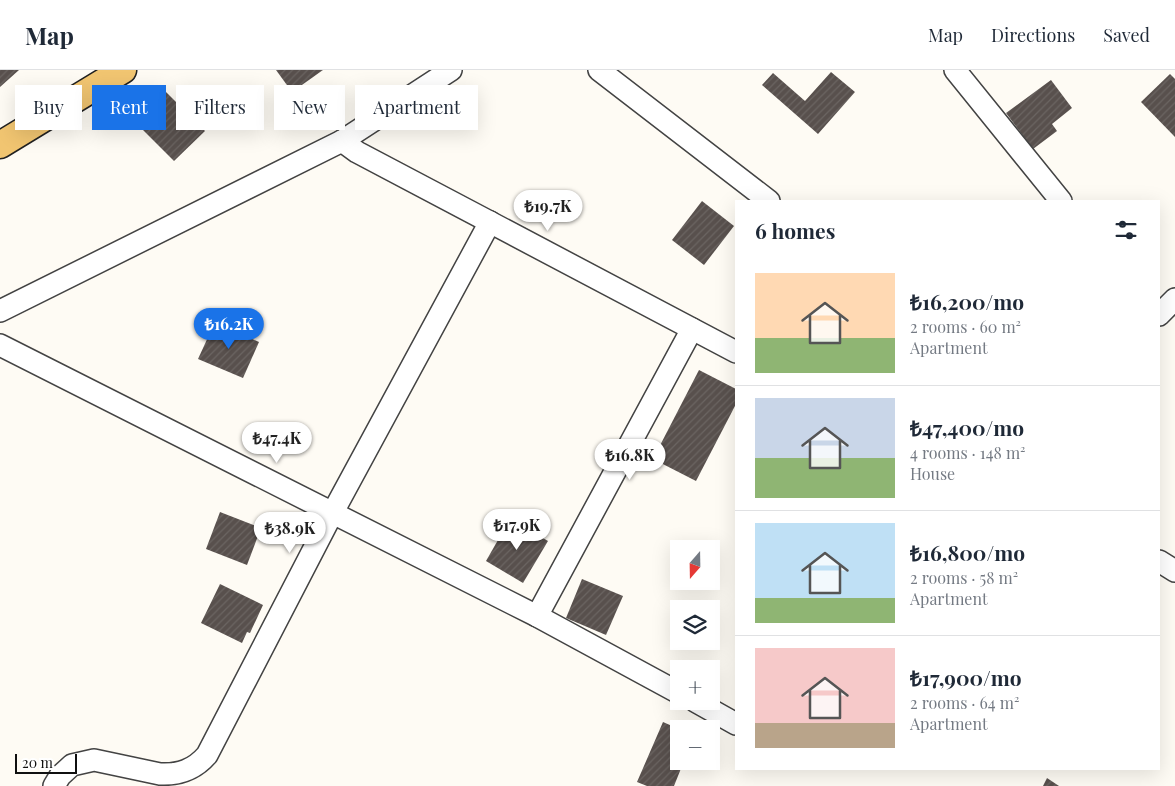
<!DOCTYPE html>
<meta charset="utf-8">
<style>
body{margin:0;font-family:"Playfair Display",serif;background:#f6f6f7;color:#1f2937;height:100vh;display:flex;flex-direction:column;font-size:19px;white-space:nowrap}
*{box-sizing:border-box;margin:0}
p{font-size:16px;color:#747a83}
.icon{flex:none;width:28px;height:28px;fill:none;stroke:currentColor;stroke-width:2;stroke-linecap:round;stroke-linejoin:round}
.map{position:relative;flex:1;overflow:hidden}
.side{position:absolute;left:735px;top:130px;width:425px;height:570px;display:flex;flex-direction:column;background:#fff;border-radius:0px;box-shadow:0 5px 20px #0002}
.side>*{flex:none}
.guide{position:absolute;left:15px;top:15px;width:475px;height:45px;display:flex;gap:10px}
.needle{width:32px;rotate:200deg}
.tools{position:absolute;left:670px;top:470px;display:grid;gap:10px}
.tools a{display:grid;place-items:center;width:50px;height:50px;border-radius:0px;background:#fff;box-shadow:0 5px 20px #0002;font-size:25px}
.scale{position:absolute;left:15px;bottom:12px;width:62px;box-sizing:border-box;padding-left:5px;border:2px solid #101010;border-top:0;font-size:14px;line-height:18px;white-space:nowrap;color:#101010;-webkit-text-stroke:4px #fff;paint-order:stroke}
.price{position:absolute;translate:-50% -42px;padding:0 11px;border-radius:18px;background:#fff;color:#222;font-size:16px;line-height:32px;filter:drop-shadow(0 1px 2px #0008)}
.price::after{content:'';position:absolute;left:50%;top:30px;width:15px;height:11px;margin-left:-8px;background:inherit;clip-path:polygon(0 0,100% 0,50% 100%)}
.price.active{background:#1a73e8;color:#fff}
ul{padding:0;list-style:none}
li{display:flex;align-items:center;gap:15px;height:125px;padding:0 20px}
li+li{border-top:1px solid #e0e1e3}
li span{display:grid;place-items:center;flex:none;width:140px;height:100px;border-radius:0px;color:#555}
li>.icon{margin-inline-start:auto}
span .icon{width:60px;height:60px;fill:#fffc;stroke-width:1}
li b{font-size:21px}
h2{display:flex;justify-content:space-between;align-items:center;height:60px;padding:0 20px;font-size:21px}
.pill{padding:0 18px;border-radius:0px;background:#fff;box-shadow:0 5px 20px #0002;font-size:18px;line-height:45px}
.pill.active{background:#1a73e8;color:#fff}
header{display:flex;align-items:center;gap:30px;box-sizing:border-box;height:70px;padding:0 25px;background:#fff;border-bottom:1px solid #e0e1e3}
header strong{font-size:24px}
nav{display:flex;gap:28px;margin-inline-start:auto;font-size:18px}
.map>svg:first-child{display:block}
.building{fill:url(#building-hatch)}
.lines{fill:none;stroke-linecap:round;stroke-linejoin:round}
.minor-casing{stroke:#434343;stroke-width:24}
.major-casing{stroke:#212121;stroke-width:29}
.minor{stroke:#fff;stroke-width:21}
.major{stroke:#f1c571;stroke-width:26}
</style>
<header>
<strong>Map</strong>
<nav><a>Map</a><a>Directions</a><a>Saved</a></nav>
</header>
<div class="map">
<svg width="1175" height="716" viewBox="0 0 1175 716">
<defs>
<pattern id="building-hatch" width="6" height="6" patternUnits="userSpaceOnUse" patternTransform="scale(1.25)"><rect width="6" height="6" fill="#58504d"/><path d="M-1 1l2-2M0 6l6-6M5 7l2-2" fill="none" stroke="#6b6562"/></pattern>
</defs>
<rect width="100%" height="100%" fill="#fefbf4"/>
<!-- building -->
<g class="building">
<polygon points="0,0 19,0 0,17"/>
<polygon points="276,0 323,0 292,22"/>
<polygon points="831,2 855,22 818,64 762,15 773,3 805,31"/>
<polygon points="1170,4 1175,9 1175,67 1141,32"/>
<polygon points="1051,10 1072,38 1052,54 1057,61 1033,79 1006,43"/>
<polygon points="162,18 205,61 174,91 131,48"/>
<polygon points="702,131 734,156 704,195 672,170"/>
<polygon points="215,252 259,272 243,308 198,289"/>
<polygon points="699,300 736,319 736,334 696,411 653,389"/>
<polygon points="220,442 261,458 247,495 206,479"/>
<polygon points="510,449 548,471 523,513 486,491"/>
<polygon points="582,509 623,526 606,565 566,548"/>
<polygon points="220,514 263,535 250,563 247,562 242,573 201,553"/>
<polygon points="663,652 679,659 679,691 684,691 674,716 647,716 637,712"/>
<polygon points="1047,708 1059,716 1043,716"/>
</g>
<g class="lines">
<!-- minor casing -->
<g class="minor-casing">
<g id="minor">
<polyline points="599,0 769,131"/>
<polyline points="955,0 1061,131"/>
<polyline points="342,71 357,82 736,282"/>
<polyline points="0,241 342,71 451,0"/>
<polyline points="1159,245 1175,229"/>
<polyline points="0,275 537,546 679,623"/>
<polyline points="1159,491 1175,501"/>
<polyline points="537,546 692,259"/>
<polyline points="695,631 736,654"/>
<path d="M54,716L60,706L72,695L94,690L160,704C179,705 194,700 207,685L333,442L490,152"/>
</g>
</g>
<!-- major casing -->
<g class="major-casing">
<polyline id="major" points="0,75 123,0"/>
</g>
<!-- minor -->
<use href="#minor" class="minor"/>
<!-- major -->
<use href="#major" class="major"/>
</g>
</svg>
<div class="tools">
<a><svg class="needle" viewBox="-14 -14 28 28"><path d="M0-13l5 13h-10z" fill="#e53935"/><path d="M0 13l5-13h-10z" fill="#747a83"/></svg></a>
<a><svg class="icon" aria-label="layers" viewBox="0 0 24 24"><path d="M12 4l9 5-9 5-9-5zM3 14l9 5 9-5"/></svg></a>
<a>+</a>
<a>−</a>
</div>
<div class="scale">20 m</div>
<b class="price" style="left:548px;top:162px">₺19.7K</b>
<b class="price active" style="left:229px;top:280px">₺16.2K</b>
<b class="price" style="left:277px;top:394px">₺47.4K</b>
<b class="price" style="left:630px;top:411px">₺16.8K</b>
<b class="price" style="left:517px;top:481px">₺17.9K</b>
<b class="price" style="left:290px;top:484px">₺38.9K</b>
<div class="guide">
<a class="pill">Buy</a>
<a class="pill active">Rent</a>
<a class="pill">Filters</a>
<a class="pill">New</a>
<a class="pill">Apartment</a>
</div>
<section class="side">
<h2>6 homes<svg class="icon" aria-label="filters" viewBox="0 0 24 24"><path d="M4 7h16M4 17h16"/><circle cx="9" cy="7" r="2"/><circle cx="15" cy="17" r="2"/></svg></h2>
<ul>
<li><span style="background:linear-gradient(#ffd9b3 65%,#8fb573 0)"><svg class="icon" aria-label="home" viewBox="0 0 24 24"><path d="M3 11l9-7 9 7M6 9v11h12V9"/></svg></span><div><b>₺16,200/mo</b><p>2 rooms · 60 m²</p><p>Apartment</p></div></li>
<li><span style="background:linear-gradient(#c9d6e8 60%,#8fb573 0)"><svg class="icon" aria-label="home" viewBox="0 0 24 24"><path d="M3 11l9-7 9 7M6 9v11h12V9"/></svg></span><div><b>₺47,400/mo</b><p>4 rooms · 148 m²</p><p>House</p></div></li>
<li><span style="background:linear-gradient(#bfe0f5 75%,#8fb573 0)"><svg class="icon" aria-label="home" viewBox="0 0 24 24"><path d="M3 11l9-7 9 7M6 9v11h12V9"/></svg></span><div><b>₺16,800/mo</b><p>2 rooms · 58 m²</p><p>Apartment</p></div></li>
<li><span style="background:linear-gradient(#f6c9c9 75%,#b9a48a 0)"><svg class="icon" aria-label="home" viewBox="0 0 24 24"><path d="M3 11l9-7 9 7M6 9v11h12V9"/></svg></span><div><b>₺17,900/mo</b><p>2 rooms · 64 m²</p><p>Apartment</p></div></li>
</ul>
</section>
</div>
